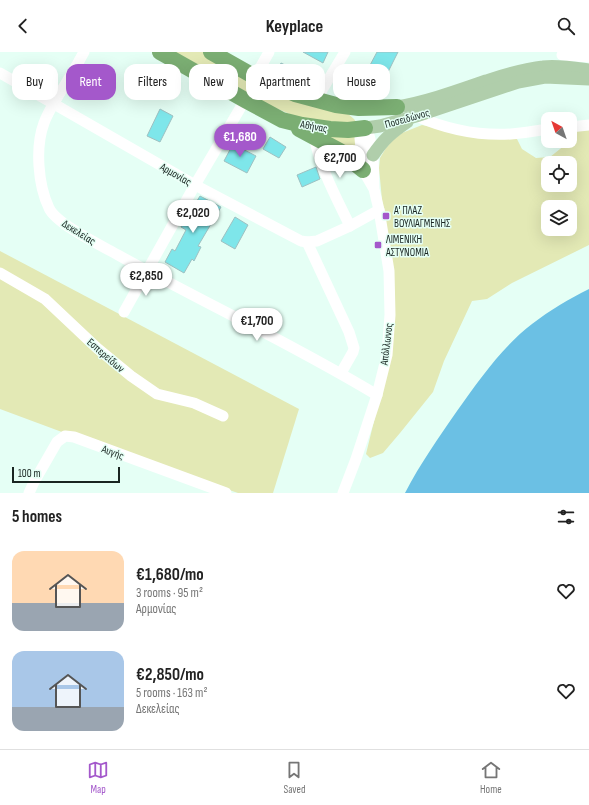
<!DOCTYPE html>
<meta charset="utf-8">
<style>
body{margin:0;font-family:"Sofia Sans Condensed",sans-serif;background:#f2f2f2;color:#222;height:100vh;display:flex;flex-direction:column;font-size:15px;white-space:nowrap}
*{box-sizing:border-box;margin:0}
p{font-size:13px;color:#767676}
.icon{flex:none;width:22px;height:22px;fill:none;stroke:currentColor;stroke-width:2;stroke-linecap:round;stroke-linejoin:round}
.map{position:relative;height:441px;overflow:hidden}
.side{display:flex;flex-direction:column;background:#fff;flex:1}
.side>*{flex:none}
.top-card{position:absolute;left:12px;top:12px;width:565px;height:36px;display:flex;gap:8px}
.needle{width:26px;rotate:320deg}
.fabs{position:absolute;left:541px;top:60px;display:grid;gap:8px}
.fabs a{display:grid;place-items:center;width:36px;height:36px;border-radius:8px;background:#fff;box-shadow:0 4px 16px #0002;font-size:20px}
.scale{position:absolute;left:12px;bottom:10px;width:108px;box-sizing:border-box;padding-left:4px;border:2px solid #192521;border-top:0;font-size:11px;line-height:14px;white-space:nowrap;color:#192521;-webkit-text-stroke:3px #e5fff5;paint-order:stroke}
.price{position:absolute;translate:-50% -34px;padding:0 9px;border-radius:14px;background:#fff;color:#222;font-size:13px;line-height:26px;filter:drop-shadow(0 1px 2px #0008)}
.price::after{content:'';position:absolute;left:50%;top:24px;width:12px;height:9px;margin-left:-6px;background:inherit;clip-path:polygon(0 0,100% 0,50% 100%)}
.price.current{background:#a458cb;color:#fff}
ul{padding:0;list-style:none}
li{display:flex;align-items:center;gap:12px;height:100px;padding:0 12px}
li span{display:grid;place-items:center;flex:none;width:112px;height:80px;border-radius:12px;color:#555}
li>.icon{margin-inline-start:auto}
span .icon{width:48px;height:48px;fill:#fffc;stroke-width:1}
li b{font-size:17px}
h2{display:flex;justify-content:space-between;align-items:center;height:48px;padding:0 12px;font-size:17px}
.pill{padding:0 14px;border-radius:12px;background:#fff;box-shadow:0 4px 16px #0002;font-size:14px;line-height:36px}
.pill.current{background:#a458cb;color:#fff}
header{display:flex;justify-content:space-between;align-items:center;height:52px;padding:0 12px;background:#fff;font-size:18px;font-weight:700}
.tabs{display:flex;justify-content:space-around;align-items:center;height:56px;border-top:1px solid #e0e0e0;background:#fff;font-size:11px;color:#767676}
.tabs a{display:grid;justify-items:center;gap:2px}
.tabs .current{color:#a458cb}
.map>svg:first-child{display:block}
.green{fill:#e3e9b5;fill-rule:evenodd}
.water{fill:#6bc0e4}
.building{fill:#7ee6ea;stroke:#9ec0c1}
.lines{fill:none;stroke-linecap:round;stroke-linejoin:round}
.minor{stroke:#fff;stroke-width:11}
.major{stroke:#b0ceab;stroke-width:13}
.highway{stroke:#7bae73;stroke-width:16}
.poi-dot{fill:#a458cb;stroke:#e5fff5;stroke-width:1.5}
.labels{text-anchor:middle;stroke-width:3;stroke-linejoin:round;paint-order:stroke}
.street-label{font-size:11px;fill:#192521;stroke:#e5fff5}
.poi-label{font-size:11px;fill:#192521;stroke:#e5fff5;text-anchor:start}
</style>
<header><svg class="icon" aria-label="back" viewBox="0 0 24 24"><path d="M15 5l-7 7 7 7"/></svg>Keyplace<svg class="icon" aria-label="search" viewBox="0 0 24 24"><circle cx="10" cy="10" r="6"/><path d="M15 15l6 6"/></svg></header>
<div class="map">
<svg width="589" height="441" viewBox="0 0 589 441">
<rect width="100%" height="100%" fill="#e5fff5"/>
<!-- green -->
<g class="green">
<polygon points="175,0 203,0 347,61 354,67 357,71 354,73 299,66 271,54"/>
<path d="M422,73L487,86L516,85L522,97L536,106L550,105L565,93L567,89H570L571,79L589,76V193L512,231L487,247L472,249L444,309L433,340L400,381L383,401L370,406L366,402L375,365L392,254L379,116L380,106L386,96L393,88L402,81ZM548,111H570V133H548ZM548,155H570V177H548Z"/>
<polygon points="324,81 355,81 361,112"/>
<polygon points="0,199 299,357 273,441 238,441 78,386 0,357"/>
</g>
<!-- water -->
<path class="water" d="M589,237V441H405C420,412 439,385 457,359C479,328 502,295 532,272C550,258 569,247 589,237Z"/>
<!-- building -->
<g class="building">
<polygon points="303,0 328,0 323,11"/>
<polygon points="377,0 398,0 385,26 368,17"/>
<polygon points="281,11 289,15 286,21 278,17"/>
<polygon points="302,14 311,20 310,22 315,26 316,30 315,35 313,36 312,37 303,34 297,31 298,27 295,25"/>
<polygon points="160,57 173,64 160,90 147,84"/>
<polygon points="270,85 286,95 279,106 263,97"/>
<polygon points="233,92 256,104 247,121 224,109"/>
<polygon points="316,115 320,127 302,135 297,123"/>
<polygon points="200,144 221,155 198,194 201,195 194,209 192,207 184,221 165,210 172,197 175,199 186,178 181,175"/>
<polygon points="235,165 248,173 235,197 221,189"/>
</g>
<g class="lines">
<!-- minor -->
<g class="minor">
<path d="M84,0C76,15 67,30 58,44C53,53 47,62 44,71C35,95 38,133 49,156C56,172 102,194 118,203C204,251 293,292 377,343"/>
<polyline points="562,3 589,5"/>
<polyline points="0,21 195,133 301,189 307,190 317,189 350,174 379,158"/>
<polyline points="255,25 269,0"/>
<polyline points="316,48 345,0"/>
<path d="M416,64C446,77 479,84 511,82C524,81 536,79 548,77"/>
<polyline points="570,75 589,73"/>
<path d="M314,84C320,116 336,145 350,174"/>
<polyline points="307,190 349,280 354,296 353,300 341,321"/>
<polyline points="0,221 45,247 97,296 131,324 157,342 194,351 223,364"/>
<polyline points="124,260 195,133 245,48"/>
<polyline points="29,441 34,430 57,390 65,384 74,385 226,441"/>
<polyline points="343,441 356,407 377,343 387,303 390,263 389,219 379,158 374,137 373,103 370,87 368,80 365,76 360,86 363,118 374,137"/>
</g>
<!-- major -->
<g class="major">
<path d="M397,55C427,50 457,39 486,29C505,23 523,17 543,15C557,13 575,16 589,18"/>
<polyline points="365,76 380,74 416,64 518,30 545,25 589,27"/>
<path d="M373,103C384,87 391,81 407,70"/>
</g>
<!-- highway -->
<g class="highway">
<polyline points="160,0 245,48 282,68 302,73 330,77 348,78 365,76"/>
<polyline points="211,0 255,25 295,42 336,53 359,56 397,55"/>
<polyline points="299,77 340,99 363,118"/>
</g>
</g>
<!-- markers -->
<g class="poi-dot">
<rect x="382" y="160" width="8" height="8" rx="2"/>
<rect x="374" y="189" width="8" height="8" rx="2"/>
</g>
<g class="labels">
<!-- street labels -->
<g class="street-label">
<text transform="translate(407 66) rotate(-16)" y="4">Ποσειδώνος</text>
<text transform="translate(314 74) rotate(10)" y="4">Αθήνας</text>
<text transform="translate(176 122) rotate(30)" y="4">Αρμονίας</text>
<text transform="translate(79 180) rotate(32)" y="4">Δεκελείας</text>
<text transform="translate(386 292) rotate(-83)" y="4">Απόλλωνος</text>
<text transform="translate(106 303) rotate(41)" y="4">Εσπερείδων</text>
<text transform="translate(113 400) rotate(20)" y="4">Αυγής</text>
</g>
<!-- poi labels -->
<g class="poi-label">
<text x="394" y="162">Α' ΠΛΑΖ<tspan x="394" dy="13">ΒΟΥΛΙΑΓΜΕΝΗΣ</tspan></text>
<text x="386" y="191">ΛΙΜΕΝΙΚΗ<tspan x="386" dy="13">ΑΣΤΥΝΟΜΙΑ</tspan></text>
</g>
</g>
</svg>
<div class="fabs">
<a><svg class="needle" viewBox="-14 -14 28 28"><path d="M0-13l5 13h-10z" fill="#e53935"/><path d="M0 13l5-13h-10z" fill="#767676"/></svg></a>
<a><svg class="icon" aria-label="locate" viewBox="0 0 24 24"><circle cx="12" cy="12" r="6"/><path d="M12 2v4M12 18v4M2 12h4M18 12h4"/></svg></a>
<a><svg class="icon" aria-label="layers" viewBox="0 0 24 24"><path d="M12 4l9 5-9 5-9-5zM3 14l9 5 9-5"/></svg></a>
</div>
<div class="scale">100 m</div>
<b class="price current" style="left:240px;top:106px">€1,680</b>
<b class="price" style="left:340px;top:127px">€2,700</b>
<b class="price" style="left:193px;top:182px">€2,020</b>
<b class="price" style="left:146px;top:245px">€2,850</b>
<b class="price" style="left:257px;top:290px">€1,700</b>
<div class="top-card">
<a class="pill">Buy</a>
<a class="pill current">Rent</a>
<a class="pill">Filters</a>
<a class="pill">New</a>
<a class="pill">Apartment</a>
<a class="pill">House</a>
</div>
</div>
<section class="side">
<h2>5 homes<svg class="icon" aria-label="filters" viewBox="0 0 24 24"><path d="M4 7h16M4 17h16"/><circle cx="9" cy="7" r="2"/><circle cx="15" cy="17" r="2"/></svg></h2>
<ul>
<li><span style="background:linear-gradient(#ffd9b3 65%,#9aa5b1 0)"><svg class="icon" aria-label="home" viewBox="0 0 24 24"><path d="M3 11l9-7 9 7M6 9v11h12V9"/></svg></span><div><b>€1,680/mo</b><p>3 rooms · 95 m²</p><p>Αρμονίας</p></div><svg class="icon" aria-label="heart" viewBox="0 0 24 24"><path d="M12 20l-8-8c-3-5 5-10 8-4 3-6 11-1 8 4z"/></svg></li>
<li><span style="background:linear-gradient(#a9c7e8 70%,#9aa5b1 0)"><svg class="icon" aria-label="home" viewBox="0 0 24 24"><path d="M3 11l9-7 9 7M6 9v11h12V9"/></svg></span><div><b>€2,850/mo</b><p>5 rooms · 163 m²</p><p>Δεκελείας</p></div><svg class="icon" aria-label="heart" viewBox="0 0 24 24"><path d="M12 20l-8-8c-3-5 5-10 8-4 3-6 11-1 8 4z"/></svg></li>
</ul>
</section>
<nav class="tabs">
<a class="current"><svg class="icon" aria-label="map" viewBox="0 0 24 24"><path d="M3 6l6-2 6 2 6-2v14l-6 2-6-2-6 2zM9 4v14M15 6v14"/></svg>Map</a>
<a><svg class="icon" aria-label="saved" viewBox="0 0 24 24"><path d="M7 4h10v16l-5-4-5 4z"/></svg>Saved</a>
<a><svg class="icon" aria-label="home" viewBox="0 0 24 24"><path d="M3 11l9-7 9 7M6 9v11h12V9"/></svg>Home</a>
</nav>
